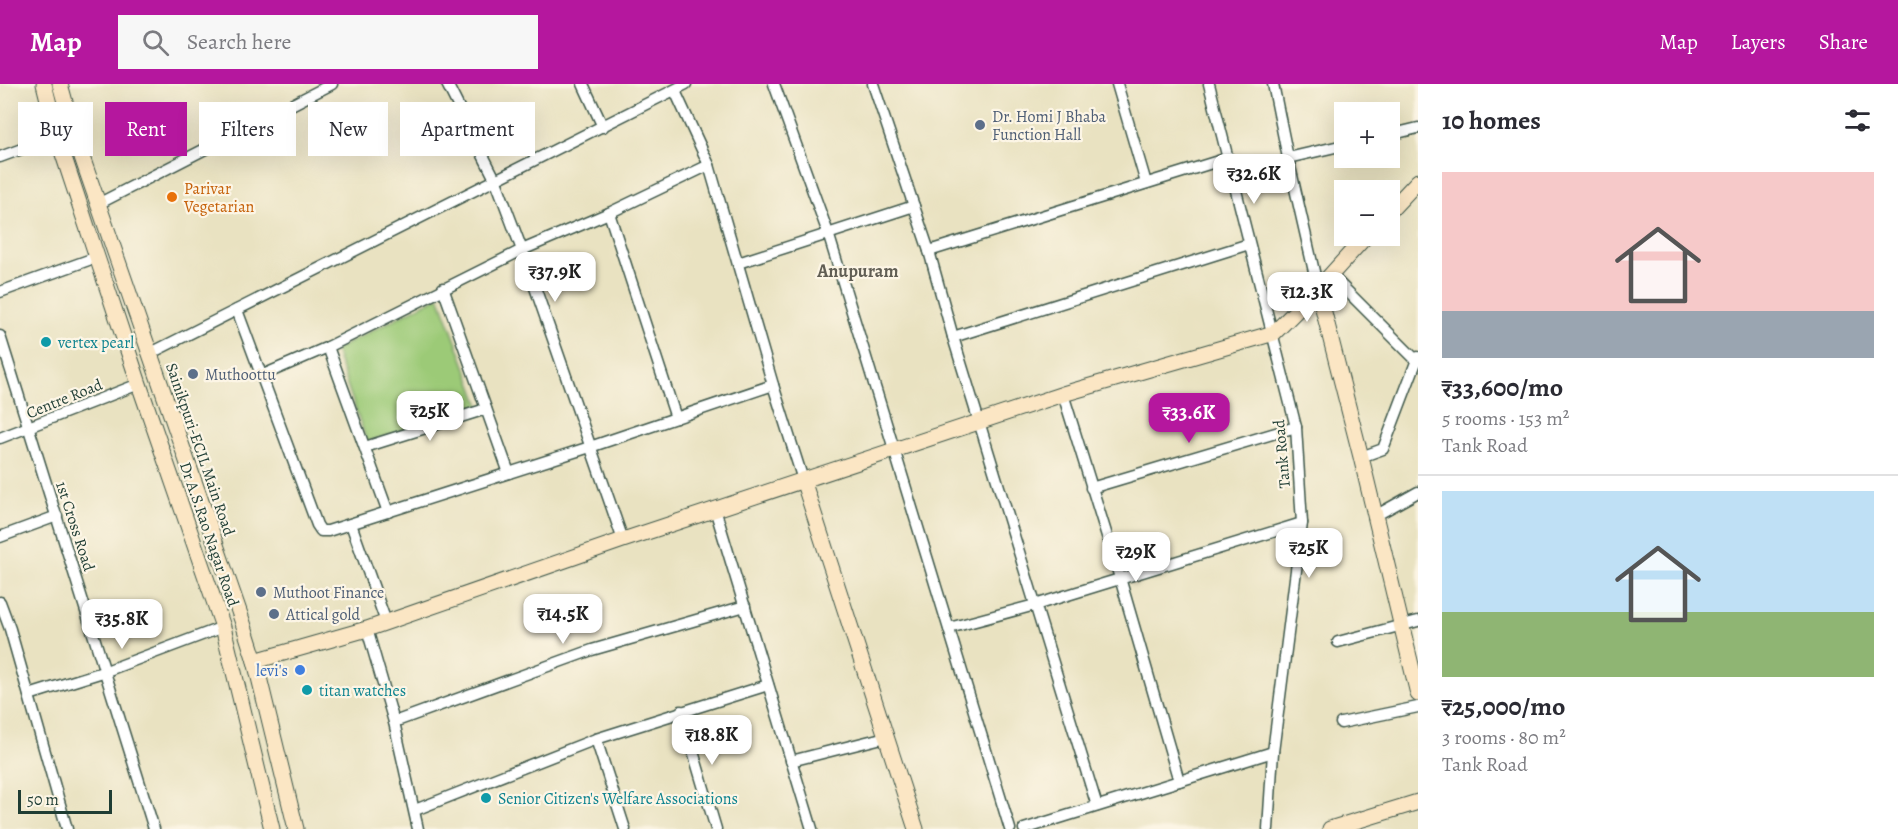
<!DOCTYPE html>
<meta charset="utf-8">
<style>
body{margin:0;font-family:Alegreya,serif;background:#f7f7f7;color:#2b2b33;height:100vh;display:flex;flex-direction:column;font-size:22px;white-space:nowrap}
*{box-sizing:border-box;margin:0}
p{font-size:20px;color:#7c7c81}
.icon{flex:none;width:33px;height:33px;fill:none;stroke:currentColor;stroke-width:2;stroke-linecap:round;stroke-linejoin:round}
.map{position:relative;flex:1;overflow:hidden}
.details{display:flex;flex-direction:column;background:#fff;width:480px}
.details>*{flex:none}
.banner{position:absolute;left:18px;top:18px;width:570px;height:54px;display:flex;gap:12px}
.controls{position:absolute;left:1334px;top:18px;display:grid;gap:12px}
.controls a{display:grid;place-items:center;width:66px;height:66px;border-radius:0px;background:#fff;box-shadow:0 6px 24px #0002;font-size:30px}
.scale{position:absolute;left:18px;bottom:15px;width:94px;box-sizing:border-box;padding-left:6px;border:3px solid #1f3d34;border-top:0;font-size:16px;line-height:21px;white-space:nowrap;color:#1f3d34;-webkit-text-stroke:4px #fcf5e5;paint-order:stroke}
.price{position:absolute;translate:-50% -51px;padding:0 14px;border-radius:12px;background:#fff;color:#222;font-size:20px;line-height:39px;filter:drop-shadow(0 2px 3px #0008)}
.price::after{content:'';position:absolute;left:50%;top:36px;width:18px;height:14px;margin-left:-9px;background:inherit;clip-path:polygon(0 0,100% 0,50% 100%)}
.price.active{background:#b5179e;color:#fff}
ul{padding:0;list-style:none}
li{display:grid;align-content:center;gap:12px;height:318px;padding:0 24px}
li+li{border-top:2px solid #e1e1e2}
li span{display:grid;place-items:center;height:186px;border-radius:0px;color:#555}
li>.icon{margin-inline-start:auto}
span .icon{width:108px;height:108px;fill:#fffc;stroke-width:1}
li b{font-size:26px}
h2{display:flex;justify-content:space-between;align-items:center;height:72px;padding:0 24px;font-size:26px}
.chip{padding:0 21px;border-radius:0px;background:#fff;box-shadow:0 6px 24px #0002;font-size:21px;line-height:54px}
.chip.active{background:#b5179e;color:#fff}
header{display:flex;align-items:center;gap:36px;box-sizing:border-box;height:84px;padding:0 30px;background:#b5179e;color:#fff}
header strong{font-size:28px}
nav{display:flex;gap:33px;margin-inline-start:auto;font-size:21px}
.search{width:420px;height:54px;background:#f7f7f7;display:flex;align-items:center;gap:15px;box-sizing:border-box;padding:0 21px;border-radius:0px;color:#7c7c81;font-size:22px}
main{display:flex;flex:1;min-height:0}
.map>svg:first-child{display:block}
.green{fill:#9cca77;stroke:#5e8456;stroke-width:1.5}
.lines{fill:none;stroke-linecap:round;stroke-linejoin:round}
.street-casing{stroke:#3d5649;stroke-width:13}
.secondary-casing{stroke:#3d5649;stroke-width:17}
.street{stroke:#fff;stroke-width:10}
.secondary{stroke:#fbe6c4;stroke-width:15}
.service-dot{fill:#5c6f8a;stroke:#fcf5e5;stroke-width:2}
.food-dot{fill:#e8710a;stroke:#fcf5e5;stroke-width:2}
.culture-dot{fill:#0f9aa8;stroke:#fcf5e5;stroke-width:2}
.shop-dot{fill:#3f7fe0;stroke:#fcf5e5;stroke-width:2}
.labels{text-anchor:middle;stroke-width:4.5;stroke-linejoin:round;paint-order:stroke}
.service-label{font-size:16px;fill:#4e5e75;stroke:#fcf5e5;text-anchor:start}
.food-label{font-size:16px;fill:#c56008;stroke:#fcf5e5;text-anchor:start}
.culture-label{font-size:16px;fill:#0d838f;stroke:#fcf5e5;text-anchor:start}
.street-label{font-size:16px;fill:#1f3d34;stroke:#fcf5e5}
.shop-label{font-size:16px;fill:#366cbe;stroke:#fcf5e5;text-anchor:end}
.neighbourhood-label{font-size:18px;font-weight:bold;fill:#615e54;stroke:#fcf5e5}
</style>
<header>
<strong>Map</strong>
<div class="search"><svg class="icon" aria-label="search" viewBox="0 0 24 24"><circle cx="10" cy="10" r="6"/><path d="M15 15l6 6"/></svg>Search here</div>
<nav><a>Map</a><a>Layers</a><a>Share</a></nav>
</header>
<main>
<div class="map">
<svg width="1418" height="745" viewBox="0 0 1418 745">
<rect width="100%" height="100%" fill="#fcf5e5"/>
<filter id="ink" filterUnits="userSpaceOnUse"><feTurbulence type="fractalNoise" baseFrequency=".0167" numOctaves="2"/><feDisplacementMap in="SourceGraphic" scale="12" xChannelSelector="R" yChannelSelector="G"/><feConvolveMatrix kernelMatrix="1 2 1 2 8 2 1 2 1" color-interpolation-filters="sRGB"/></filter>
<filter id="wash" filterUnits="userSpaceOnUse"><feTurbulence type="fractalNoise" baseFrequency=".008" numOctaves="4" result="noise"/><feDisplacementMap in="SourceGraphic" scale="24" xChannelSelector="R" yChannelSelector="G"/><feGaussianBlur stdDeviation="1.35" result="paint"/><feColorMatrix in="noise" values="0 0 0 0 0 0 0 0 0 0 0 0 0 0 0 0 0 1.4 0 .05"/><feComposite in="paint" operator="in"/></filter>
<g filter="url(#wash)">
<rect width="100%" height="100%" fill="#e9e2c1"/>
<!-- green -->
<polygon class="green" points="439,212 480,322 367,358 335,266"/>
</g>
<g filter="url(#ink)">
<g class="lines">
<!-- street casing -->
<g class="street-casing">
<g id="street">
<polyline points="447,0 496,97 522,166 623,456"/>
<polyline points="583,0 603,43"/>
<polyline points="774,0 828,149 1010,745"/>
<polyline points="873,0 929,167 953,253 1097,722"/>
<polyline points="1117,0 1146,99"/>
<polyline points="1209,0 1296,343 1302,439 1273,668 1268,745"/>
<polyline points="1273,0 1288,74 1318,205"/>
<polyline points="675,7 709,81 773,301 803,396"/>
<polyline points="1389,51 1418,44"/>
<polyline points="0,73 57,52"/>
<polyline points="1288,74 1344,61"/>
<polyline points="98,120 332,0"/>
<polyline points="609,129 676,334"/>
<polyline points="929,167 1228,74"/>
<polyline points="738,179 914,122"/>
<polyline points="1330,190 1416,276"/>
<polyline points="443,204 509,389"/>
<polyline points="0,208 97,173"/>
<polyline points="237,226 317,441 321,447 328,447 590,363 773,301"/>
<polyline points="0,252 154,745"/>
<polyline points="953,253 1249,160"/>
<polyline points="328,263 388,428"/>
<polyline points="149,270 686,0"/>
<polyline points="263,291 328,263 522,166 609,129 709,81"/>
<polyline points="1063,310 1120,494 1179,697"/>
<polyline points="0,354 139,300"/>
<polyline points="365,363 486,325"/>
<polyline points="1361,373 1383,365 1418,273"/>
<polyline points="1091,404 1296,343"/>
<polyline points="715,425 812,745"/>
<polyline points="1375,432 1418,408"/>
<polyline points="351,440 386,538"/>
<polyline points="0,453 57,432"/>
<polyline points="0,518 10,545 67,745"/>
<polyline points="949,544 1035,521 1302,439"/>
<polyline points="367,545 394,638 418,745"/>
<polyline points="1338,558 1418,537"/>
<polyline points="29,611 106,587 223,543"/>
<polyline points="681,627 716,745"/>
<polyline points="394,638 592,566 745,522"/>
<polyline points="1341,639 1418,623"/>
<polyline points="596,655 625,745"/>
<polyline points="791,677 886,653"/>
<polyline points="415,726 596,655 768,601"/>
<polyline points="1024,745 1273,668"/>
</g>
</g>
<!-- secondary casing -->
<g class="secondary-casing">
<g id="secondary">
<polyline points="44,0 57,52 139,300 223,543 272,745"/>
<polyline points="60,0 73,47 243,539 255,577 296,745"/>
<polyline points="1389,128 1418,97"/>
<polyline points="1318,205 1361,373 1418,610"/>
<polyline points="803,396 916,745"/>
<polyline points="255,577 367,545 623,456 1063,310 1274,249 1318,205 1366,152"/>
<polyline points="1330,745 1418,718"/>
</g>
</g>
<!-- street -->
<use href="#street" class="street"/>
<!-- secondary -->
<use href="#secondary" class="secondary"/>
</g>
</g>
<!-- markers -->
<g class="service-dot">
<circle cx="980" cy="41" r="6"/>
<circle cx="193" cy="290" r="6"/>
<circle cx="261" cy="508" r="6"/>
<circle cx="274" cy="530" r="6"/>
</g>
<circle class="food-dot" cx="172" cy="113" r="6"/>
<g class="culture-dot">
<circle cx="46" cy="258" r="6"/>
<circle cx="307" cy="606" r="6"/>
<circle cx="486" cy="714" r="6"/>
</g>
<circle class="shop-dot" cx="300" cy="586" r="6"/>
<g class="labels">
<!-- service labels -->
<g class="service-label">
<text x="992" y="38">Dr. Homi J Bhaba<tspan x="992" dy="18">Function Hall</tspan></text>
<text x="205" y="296">Muthoottu</text>
<text x="273" y="514">Muthoot Finance</text>
<text x="286" y="536">Attical gold</text>
</g>
<!-- food labels -->
<g class="food-label">
<text x="184" y="110">Parivar<tspan x="184" dy="18">Vegetarian</tspan></text>
</g>
<!-- culture labels -->
<g class="culture-label">
<text x="58" y="264">vertex pearl</text>
<text x="319" y="612">titan watches</text>
<text x="498" y="720">Senior Citizen's Welfare Associations</text>
</g>
<!-- street labels -->
<g class="street-label">
<text transform="translate(64 314) rotate(-22)" y="6">Centre Road</text>
<text transform="translate(201 365) rotate(71)" y="6">Sainikpuri-ECIL Main Road</text>
<text transform="translate(1281 370) rotate(-95)" y="6">Tank Road</text>
<text transform="translate(76 442) rotate(72)" y="6">1st Cross Road</text>
<text transform="translate(210 450) rotate(71)" y="6">Dr A.S.Rao Nagar Road</text>
</g>
<!-- shop labels -->
<g class="shop-label">
<text x="288" y="592">levi's</text>
</g>
<!-- neighbourhood labels -->
<g class="neighbourhood-label">
<text x="858" y="193">Anupuram</text>
</g>
</g>
</svg>
<div class="controls">
<a>+</a>
<a>−</a>
</div>
<div class="scale">50 m</div>
<b class="price" style="left:1254px;top:121px">₹32.6K</b>
<b class="price" style="left:555px;top:219px">₹37.9K</b>
<b class="price" style="left:1307px;top:239px">₹12.3K</b>
<b class="price" style="left:430px;top:358px">₹25K</b>
<b class="price active" style="left:1189px;top:360px">₹33.6K</b>
<b class="price" style="left:1309px;top:495px">₹25K</b>
<b class="price" style="left:1136px;top:499px">₹29K</b>
<b class="price" style="left:563px;top:561px">₹14.5K</b>
<b class="price" style="left:122px;top:566px">₹35.8K</b>
<b class="price" style="left:712px;top:682px">₹18.8K</b>
<div class="banner">
<a class="chip">Buy</a>
<a class="chip active">Rent</a>
<a class="chip">Filters</a>
<a class="chip">New</a>
<a class="chip">Apartment</a>
</div>
</div>
<section class="details">
<h2>10 homes<svg class="icon" aria-label="filters" viewBox="0 0 24 24"><path d="M4 7h16M4 17h16"/><circle cx="9" cy="7" r="2"/><circle cx="15" cy="17" r="2"/></svg></h2>
<ul>
<li><span style="background:linear-gradient(#f6c9c9 75%,#9aa5b1 0)"><svg class="icon" aria-label="home" viewBox="0 0 24 24"><path d="M3 11l9-7 9 7M6 9v11h12V9"/></svg></span><div><b>₹33,600/mo</b><p>5 rooms · 153 m²</p><p>Tank Road</p></div></li>
<li><span style="background:linear-gradient(#bfe0f5 65%,#8fb573 0)"><svg class="icon" aria-label="home" viewBox="0 0 24 24"><path d="M3 11l9-7 9 7M6 9v11h12V9"/></svg></span><div><b>₹25,000/mo</b><p>3 rooms · 80 m²</p><p>Tank Road</p></div></li>
</ul>
</section>
</main>
